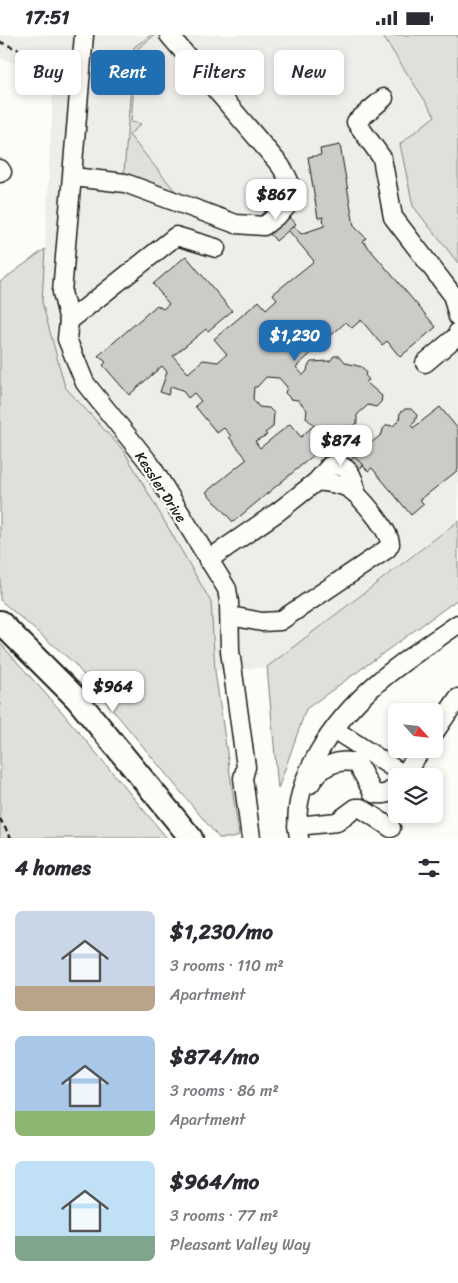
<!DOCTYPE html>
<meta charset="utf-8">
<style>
body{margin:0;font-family:Sriracha,sans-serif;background:#f2f2f3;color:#2b2b33;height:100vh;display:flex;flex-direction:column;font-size:19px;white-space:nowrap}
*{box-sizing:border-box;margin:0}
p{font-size:16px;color:#7c7c81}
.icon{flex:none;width:28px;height:28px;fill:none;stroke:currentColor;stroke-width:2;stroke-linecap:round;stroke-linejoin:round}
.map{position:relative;height:803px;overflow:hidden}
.sheet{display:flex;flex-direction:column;background:#fff;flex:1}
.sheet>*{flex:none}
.top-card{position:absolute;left:15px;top:15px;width:429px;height:45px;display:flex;gap:10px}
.needle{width:32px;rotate:117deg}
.buttons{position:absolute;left:388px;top:668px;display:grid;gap:10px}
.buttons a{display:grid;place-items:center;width:55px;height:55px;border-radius:8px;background:#fff;box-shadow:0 2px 8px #0003;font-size:25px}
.price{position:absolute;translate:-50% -42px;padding:0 11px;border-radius:10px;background:#fff;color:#222;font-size:16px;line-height:32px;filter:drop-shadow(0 1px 2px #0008)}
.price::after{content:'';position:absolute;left:50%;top:30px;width:15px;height:11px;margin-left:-8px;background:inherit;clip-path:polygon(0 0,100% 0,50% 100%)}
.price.current{background:#1f6fb2;color:#fff}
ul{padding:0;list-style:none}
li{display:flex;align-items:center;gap:15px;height:125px;padding:0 15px}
li span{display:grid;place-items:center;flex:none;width:140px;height:100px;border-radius:8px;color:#555}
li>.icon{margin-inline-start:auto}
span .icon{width:60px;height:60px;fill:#fffc;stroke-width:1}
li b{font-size:21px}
h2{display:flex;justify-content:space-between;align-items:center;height:60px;padding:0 15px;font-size:21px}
.tag{padding:0 18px;border-radius:8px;background:#fff;box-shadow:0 2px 8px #0003;font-size:18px;line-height:45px}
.tag.current{background:#1f6fb2;color:#fff}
.status{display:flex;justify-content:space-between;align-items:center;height:35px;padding:0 25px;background:#fff;direction:ltr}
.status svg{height:14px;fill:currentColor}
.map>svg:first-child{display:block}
.built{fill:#eeede9}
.green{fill:#e0dfdb;stroke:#7e7e7c}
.building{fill:#cccbc8;stroke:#1c1c1c;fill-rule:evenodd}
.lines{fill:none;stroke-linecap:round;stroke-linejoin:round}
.minor-casing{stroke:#1c1c1c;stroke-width:21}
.major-casing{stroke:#1c1c1c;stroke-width:26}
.path{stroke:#1c1c1c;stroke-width:2.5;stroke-dasharray:5 4;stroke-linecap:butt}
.minor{stroke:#fdfcf7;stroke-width:18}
.major{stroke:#fdfcf7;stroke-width:22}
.labels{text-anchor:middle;stroke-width:5;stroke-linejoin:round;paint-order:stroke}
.street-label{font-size:14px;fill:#1c1c1c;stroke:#fdfcf7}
</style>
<div class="status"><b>17:51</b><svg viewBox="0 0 49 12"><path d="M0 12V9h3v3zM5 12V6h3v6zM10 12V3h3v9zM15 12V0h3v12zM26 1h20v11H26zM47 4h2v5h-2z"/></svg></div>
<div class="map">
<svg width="458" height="803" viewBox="0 0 458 803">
<rect width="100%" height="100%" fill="#fdfcf7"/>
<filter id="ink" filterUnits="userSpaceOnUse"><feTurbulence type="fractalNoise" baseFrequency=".02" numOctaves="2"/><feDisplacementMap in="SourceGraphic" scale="10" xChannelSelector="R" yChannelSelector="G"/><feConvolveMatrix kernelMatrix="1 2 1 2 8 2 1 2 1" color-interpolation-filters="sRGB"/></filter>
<g filter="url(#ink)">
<!-- built -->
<polygon class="built" points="0,0 382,0 435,82 413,171 458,228 458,484 267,632 215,636 211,567 124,416 65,352 42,267 54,41 0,23"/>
<!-- green -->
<g class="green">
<polygon points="151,0 155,0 137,14 131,87 141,89 129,100 176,157 174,159 115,138 124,138 134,12"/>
<polygon points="382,0 458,0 458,228 413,171 400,109 435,81"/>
<polygon points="45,214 42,267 65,352 124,416 211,567 215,636 239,800 233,803 219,803 73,627 0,565 0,247"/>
<polygon points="458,486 458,564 306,674 278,754 267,632"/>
<polygon points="0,608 62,677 167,803 0,803"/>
</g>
<!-- building -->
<g class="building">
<path d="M340,110L354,191L366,203L363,206L436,292L400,322L387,306L382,310L361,285L352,293L346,287L296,332L303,340L307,336L308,331L311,327L330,326L334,321H340L346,328L362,332L366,337L365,340L369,345L366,347L382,361L381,367L376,372L368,370L357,380V388L352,392L344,391L341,393L355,410L371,408L382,399L383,394L387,390L393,391L399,385L400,378L405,374H411L417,380L415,387L411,390L413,393L440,372L458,394V435L420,465L424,469L411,480L372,433L368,436L354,422L351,425L332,423L329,420L325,424L316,413L312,415L315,419L233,487L206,457L247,424L229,402L231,401L224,393L217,398L195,371L201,366L194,358L188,363L182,355L171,351L168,360L160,357L167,337L162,331L129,360L103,330L106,327L98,321L157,270L163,274L169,269L153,249L186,221L232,276L208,296L206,294L173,321L188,338L203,325L218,327L227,319L214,304L259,266L266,274L277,264L273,259L314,226L288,195L294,191L301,199L324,191L323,182L318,183L308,122L321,120L320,114ZM266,342L279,343L287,352L285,358L291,364L298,365L307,375L306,383L314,390L301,402L290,389L260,413L255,406L267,400L265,398L273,392L274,378L269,373L259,372L253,364L254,352H257Z"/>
<polygon points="277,167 296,189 276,206 257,183"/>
<polygon points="329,420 332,423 351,425 354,422 364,430 347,443 332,442 319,426"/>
</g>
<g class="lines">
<!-- minor casing -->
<g class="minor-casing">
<g id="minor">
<polyline points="384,63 356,87 382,123 393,182 452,259 458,282"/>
<polyline points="0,134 2,137 0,138"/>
<path d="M73,142L125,148L236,189L264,191C292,169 302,163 280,130L169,0"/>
<polyline points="216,213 176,201 69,286 67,304 85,348 150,429 227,554 229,567 230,616 246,732 243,743 251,803"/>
<polyline points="69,286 62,257 84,0"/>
<polyline points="425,328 457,301 458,297"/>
<path d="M208,525L279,476L317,446L330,431C349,428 354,442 356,457"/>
<path d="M230,581L262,587L280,586L387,514L390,509C391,497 359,459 348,453C339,448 327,448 317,446"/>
<polyline points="335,695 404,740"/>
<polyline points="434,698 458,663"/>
<polyline points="403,741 422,714"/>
<path d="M310,749C321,731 337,723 357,728L373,758C383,761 389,759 396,751"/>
<polyline points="297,791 337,787 356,773 361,773 391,793"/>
<path d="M299,803C288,745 336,684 377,648C402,626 431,608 458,589"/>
</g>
</g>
<!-- major casing -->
<g class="major-casing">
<polyline id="major" points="0,587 77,664 191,803"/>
</g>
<!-- path -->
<g class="path">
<polyline points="0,7 67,34"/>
<polyline points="0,784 11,803"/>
</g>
<!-- minor -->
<use href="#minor" class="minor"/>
<!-- major -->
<use href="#major" class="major"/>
</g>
</g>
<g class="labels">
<!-- street labels -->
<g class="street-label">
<text transform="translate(161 452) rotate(57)" y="5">Kessler Drive</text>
</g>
</g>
</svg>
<div class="buttons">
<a><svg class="needle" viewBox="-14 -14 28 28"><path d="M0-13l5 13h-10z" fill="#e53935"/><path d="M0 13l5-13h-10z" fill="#7c7c81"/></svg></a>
<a><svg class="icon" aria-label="layers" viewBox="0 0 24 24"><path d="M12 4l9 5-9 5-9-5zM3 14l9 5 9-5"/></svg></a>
</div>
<b class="price" style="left:276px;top:186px">$867</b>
<b class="price current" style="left:295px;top:327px">$1,230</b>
<b class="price" style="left:341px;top:432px">$874</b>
<b class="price" style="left:113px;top:678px">$964</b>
<div class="top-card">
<a class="tag">Buy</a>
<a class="tag current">Rent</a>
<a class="tag">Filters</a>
<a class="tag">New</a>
</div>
</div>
<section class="sheet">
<h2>4 homes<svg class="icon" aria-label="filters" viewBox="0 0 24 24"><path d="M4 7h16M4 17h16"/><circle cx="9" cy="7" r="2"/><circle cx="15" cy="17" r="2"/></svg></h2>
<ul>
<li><span style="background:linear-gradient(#c9d6e8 75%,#b9a48a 0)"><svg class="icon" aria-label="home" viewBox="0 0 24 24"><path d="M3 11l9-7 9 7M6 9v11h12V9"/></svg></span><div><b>$1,230/mo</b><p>3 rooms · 110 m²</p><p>Apartment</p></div></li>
<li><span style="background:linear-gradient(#a9c7e8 75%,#8fb573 0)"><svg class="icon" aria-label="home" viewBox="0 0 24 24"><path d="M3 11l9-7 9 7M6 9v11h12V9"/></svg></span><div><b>$874/mo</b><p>3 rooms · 86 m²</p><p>Apartment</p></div></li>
<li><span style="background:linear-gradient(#bfe0f5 75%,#7fa58c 0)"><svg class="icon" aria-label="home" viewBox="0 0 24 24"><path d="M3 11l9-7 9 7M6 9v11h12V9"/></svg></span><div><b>$964/mo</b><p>3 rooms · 77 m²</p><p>Pleasant Valley Way</p></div></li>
</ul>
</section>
